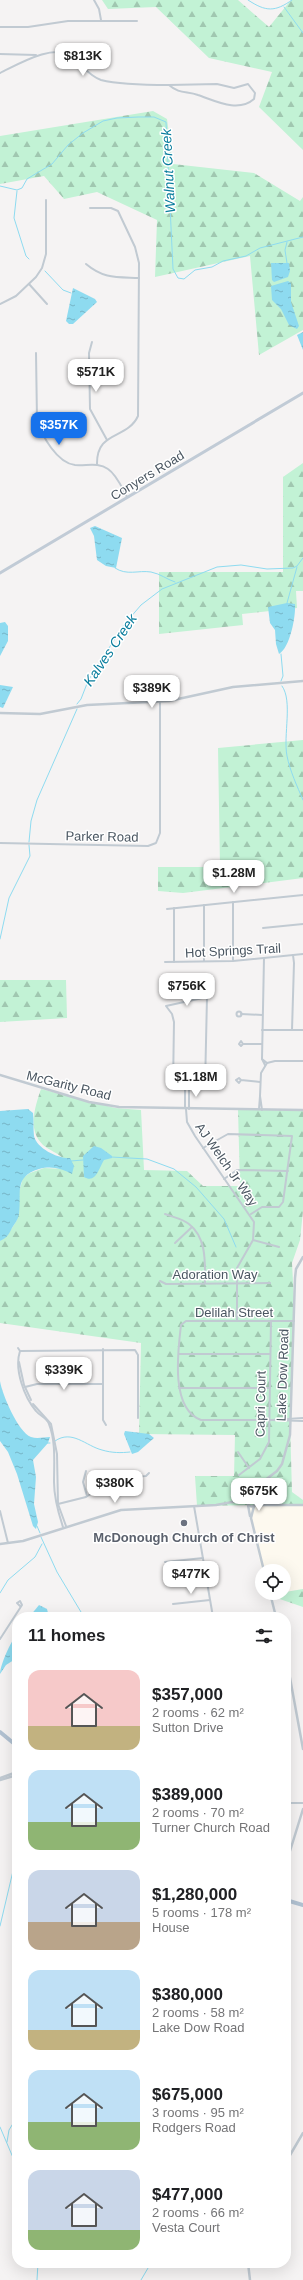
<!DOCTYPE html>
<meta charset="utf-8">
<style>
body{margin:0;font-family:Helvetica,sans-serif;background:#f6f6f6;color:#202124;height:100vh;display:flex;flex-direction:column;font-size:15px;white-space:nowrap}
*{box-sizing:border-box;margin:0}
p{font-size:13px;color:#757577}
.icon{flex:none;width:22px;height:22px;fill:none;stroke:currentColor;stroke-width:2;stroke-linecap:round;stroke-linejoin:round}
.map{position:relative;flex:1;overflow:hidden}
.panel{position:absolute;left:12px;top:1612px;width:279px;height:656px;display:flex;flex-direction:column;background:#fff;border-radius:16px;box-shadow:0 4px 16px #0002}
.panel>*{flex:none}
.fabs{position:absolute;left:255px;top:1564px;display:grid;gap:8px}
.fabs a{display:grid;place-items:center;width:36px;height:36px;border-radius:50%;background:#fff;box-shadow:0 4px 16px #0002;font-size:20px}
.price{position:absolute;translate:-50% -34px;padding:0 9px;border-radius:8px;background:#fff;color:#222;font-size:13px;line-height:26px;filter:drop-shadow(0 1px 2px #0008)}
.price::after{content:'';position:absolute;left:50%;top:24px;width:12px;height:9px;margin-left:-6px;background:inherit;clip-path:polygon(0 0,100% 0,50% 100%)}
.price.selected{background:#1672ec;color:#fff}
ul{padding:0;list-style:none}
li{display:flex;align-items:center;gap:12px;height:100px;padding:0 16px}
li span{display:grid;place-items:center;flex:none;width:112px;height:80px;border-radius:12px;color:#555}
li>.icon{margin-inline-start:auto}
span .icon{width:48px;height:48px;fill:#fffc;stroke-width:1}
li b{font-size:17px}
h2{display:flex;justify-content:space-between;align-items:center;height:48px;padding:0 16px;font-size:17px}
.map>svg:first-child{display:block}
.commercial{fill:#fdf9ef}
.forest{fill:url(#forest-firs)}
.water{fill:url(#water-ripples)}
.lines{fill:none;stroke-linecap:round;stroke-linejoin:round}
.stream{stroke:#8edbf0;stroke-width:1}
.minor{stroke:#c1cad2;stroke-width:2}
.tertiary{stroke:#c1cad2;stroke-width:2.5}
.secondary{stroke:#c1cbd6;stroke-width:3}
.primary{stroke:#b2c2d2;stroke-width:4}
.worship-dot{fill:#6b7280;stroke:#fff;stroke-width:1.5}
.labels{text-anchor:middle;stroke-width:3;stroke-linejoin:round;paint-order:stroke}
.street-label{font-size:13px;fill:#4a5661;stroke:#fff}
.worship-label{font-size:13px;font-weight:bold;fill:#5b616d;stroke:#fff}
.water-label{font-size:14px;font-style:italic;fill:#097d9d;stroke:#fff}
</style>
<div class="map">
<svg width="303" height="2280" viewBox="0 0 303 2280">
<defs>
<pattern id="forest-firs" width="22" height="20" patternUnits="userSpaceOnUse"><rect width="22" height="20" fill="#c2f2d5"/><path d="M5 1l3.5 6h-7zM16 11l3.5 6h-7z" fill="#a0c7b0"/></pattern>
<pattern id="water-ripples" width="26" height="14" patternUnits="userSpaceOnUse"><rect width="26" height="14" fill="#8edbf0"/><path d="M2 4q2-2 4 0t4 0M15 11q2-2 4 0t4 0" fill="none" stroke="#76b4c6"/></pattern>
</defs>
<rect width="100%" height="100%" fill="#f5f3f3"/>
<!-- commercial -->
<polygon class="commercial" points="247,1504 303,1504 303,1589 284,1592 284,1571 262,1571"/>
<!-- forest -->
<g class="forest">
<polygon points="102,0 238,0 269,27 291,0 303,0 303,150 259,107 272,72 209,58 156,7 108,9"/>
<polygon points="153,111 167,119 173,164 254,173 300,201 303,197 303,330 259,355 250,256 155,277 157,220 97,192 64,199 44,176 0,184 0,136"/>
<polygon points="303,463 303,591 296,591 297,608 242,614 243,625 159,634 159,572 283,572 283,477"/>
<polygon points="303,740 303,878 183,893 158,891 158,867 220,867 218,748"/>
<polygon points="0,980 66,980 67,1018 0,1022"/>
<path d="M41,1089L115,1108L141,1110L144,1170L187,1171L203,1186H240L238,1109L303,1110V1211L300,1240L292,1263L294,1300L290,1422L292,1492L303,1500V1504L197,1506L195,1476H234L235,1435L139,1434L141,1343L0,1323V1241L7,1236L17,1220L19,1192L23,1178L30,1173L44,1168L64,1169V1159C58,1153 49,1150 43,1145C27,1130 35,1107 41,1089Z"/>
<polygon points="303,1589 303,1607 268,1595"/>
</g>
<!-- water -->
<g class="water">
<polygon points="271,263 289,263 290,271 288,277 274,282 272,280"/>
<polygon points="288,281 291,283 291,302 299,326 297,329 289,325 281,309 272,300 271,286"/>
<polygon points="73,288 95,299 97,302 73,324 69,324 66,321"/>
<polygon points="303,332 303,350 297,335"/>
<polygon points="95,526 122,538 116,568 106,566 97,560 94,536 90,528"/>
<path d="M287,603L295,604C296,616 290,648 279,654L276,644L275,630L270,623L268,607Z"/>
<polygon points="5,622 8,626 8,641 0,656 0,623"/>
<polygon points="0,685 13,687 3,708 0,707"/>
<path d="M28,1109L33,1113C34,1121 33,1128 34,1136C37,1149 59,1159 70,1158L74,1166L72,1174C61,1168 51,1166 39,1169C13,1177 22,1193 19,1214C18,1220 15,1223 12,1228C9,1234 7,1238 0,1241V1111Z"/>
<path d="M94,1146L101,1148L112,1156V1158L104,1160C99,1168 96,1184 84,1177L83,1156Z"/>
<path d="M0,1381C2,1394 18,1432 31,1437C37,1439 44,1437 50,1437L48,1443L33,1460L36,1477L34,1504L38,1522L36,1529L33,1526L17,1474L8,1452L0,1441Z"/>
<polygon points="125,1431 149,1434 154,1438 138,1452 132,1454 124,1434"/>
<polygon points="39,1605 47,1609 49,1617 30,1616"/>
<path d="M17,1634V1658L6,1665L0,1674C0,1665 11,1641 17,1634Z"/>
</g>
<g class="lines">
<!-- stream -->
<g class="stream">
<path d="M248,0C266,12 275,12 292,0"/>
<polyline points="284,7 303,33"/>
<polyline points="0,186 17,190 22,188 27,179 52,164 68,145 83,133 103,121 117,118 138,117 154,117 166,122 173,269 178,278 184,279 195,270 212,267 223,261 246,256 260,248 303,237"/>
<polyline points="17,191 14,218 26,256 29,259"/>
<polyline points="287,263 285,250 287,242"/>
<polyline points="45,271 63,290 71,293"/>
<path d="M115,568C127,576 138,570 151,572C161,574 166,579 175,582"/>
<polyline points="287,603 297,567"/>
<polyline points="281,654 283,676 281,681"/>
<path d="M282,686C293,701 283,735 287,756C290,771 297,786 303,800"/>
<polyline points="77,704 81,699 88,681 123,626 141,605 162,589 217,567 241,565 267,569 293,568 297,566 303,558"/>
<polyline points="29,842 31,821 37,800 77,709"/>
<polyline points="0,939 9,898 30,856 29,845"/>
<polyline points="111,1157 147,1159 174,1169 196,1187 224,1219 236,1247"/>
<polyline points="71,1161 83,1160"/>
<path d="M55,1441C72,1429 86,1446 102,1450C112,1453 121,1453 130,1452"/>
<polyline points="47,1443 50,1443"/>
<polyline points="37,1526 40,1533"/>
<polyline points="41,1537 57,1572 84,1617"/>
<polyline points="0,1593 8,1580 35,1557 42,1544"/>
<polyline points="0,1926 17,1854"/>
<polyline points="0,2127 17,2167"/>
<polyline points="7,2142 9,2130 17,2117"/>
<polyline points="37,2280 38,2263"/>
<polyline points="141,2280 151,2263"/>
</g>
<!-- minor -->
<g class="minor">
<polyline points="94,0 99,9 101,20"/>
<polyline points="0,27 28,27 68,21 137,21"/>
<polyline points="0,54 36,55"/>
<path d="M0,73C17,65 55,42 72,57C82,65 89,76 101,80C121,85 149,85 169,85"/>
<path d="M217,84L234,88L248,84L255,93L254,99C238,113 216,101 198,95C187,91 179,94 169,85Z"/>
<path d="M90,208H111L118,211L135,247L139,263L138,416C127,440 96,430 97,465"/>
<path d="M86,264C104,279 116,277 139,278"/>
<polyline points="29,284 47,304"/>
<polyline points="0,304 16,296 36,277 42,268 46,254 46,200"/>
<polyline points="92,342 89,353 90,409 107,440"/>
<path d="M36,353L37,420C42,436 57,463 75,465C87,466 98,462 108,469C117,475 122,488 127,497"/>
<polyline points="0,843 148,846 156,843 160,833 160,702"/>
<polyline points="233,902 233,960"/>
<polyline points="174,908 174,962"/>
<polyline points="167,909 303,895"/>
<polyline points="263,928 303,924"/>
<polyline points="204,961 204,905"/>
<polyline points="165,962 233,961 303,954"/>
<polygon points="207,997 205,1087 173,1086 174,1022 172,1014 166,1006"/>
<circle cx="239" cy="1014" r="2.5"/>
<polyline points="241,1014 262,1015"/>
<polyline points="262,1030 303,1030"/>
<polyline points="292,1030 294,963 293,955"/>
<polyline points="243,1044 241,1041 239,1044 241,1046 243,1044 262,1044"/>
<polyline points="262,1059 264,958"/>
<polyline points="265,1065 262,1059 267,1063"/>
<polyline points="241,1080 239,1083 236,1080 239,1078 241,1080 260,1082"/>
<polyline points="260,1096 261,1073 267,1063 275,1061 303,1061"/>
<polyline points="185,1108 185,1087"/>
<polyline points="186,1109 187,1122 195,1136 254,1222 253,1240 237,1268 237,1320"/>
<polyline points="189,1109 189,1087"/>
<polyline points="259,1109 260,1096 262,1110"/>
<polyline points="203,1148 228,1134 292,1136 283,1202 279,1207 262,1207 251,1214"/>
<polyline points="224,1179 237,1170 288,1171"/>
<path d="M165,1214C173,1217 183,1219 189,1224C207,1238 205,1263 205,1283"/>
<polyline points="253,1240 279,1247"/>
<polyline points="175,1243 192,1227"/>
<polyline points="160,1281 166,1284 270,1283"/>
<polyline points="18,1348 20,1351 135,1350 138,1355 138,1418"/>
<polyline points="103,1349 103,1420 106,1425"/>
<path d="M20,1351C14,1369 24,1397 36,1411C40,1416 47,1418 49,1424C56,1441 54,1464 54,1482C54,1497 58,1512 63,1527"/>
<polyline points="179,1354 270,1354"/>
<polyline points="19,1362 24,1385 31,1400"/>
<polyline points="25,1387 37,1384 103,1384"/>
<polyline points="179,1388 270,1388"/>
<polyline points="33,1404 51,1424 57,1454 58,1504 66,1526"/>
<polyline points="303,1418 272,1420 303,1421"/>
<path d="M272,1420H201C170,1409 178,1351 181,1325L186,1321H294"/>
<polyline points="238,1452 249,1468"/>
<polyline points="86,1471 83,1482 87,1496"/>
<polyline points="239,1475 260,1459 269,1442 271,1321"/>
<polyline points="58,1504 86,1497 115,1478 146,1476 149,1473"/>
<polyline points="194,1506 213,1617"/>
<polyline points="0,1511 8,1543"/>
<polyline points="165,1562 203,1558"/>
<polyline points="173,1604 210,1600"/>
<polyline points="0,1639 22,1605 20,1601 17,1603 20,1606"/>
<polyline points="286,1803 303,1803"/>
</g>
<!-- tertiary -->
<g class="tertiary">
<polyline points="0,713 40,714 87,705 169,701 233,687 303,681"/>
<polyline points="0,1075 89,1102 119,1107 303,1110"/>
<circle cx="252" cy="1502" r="4.5"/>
<polyline points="250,1498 256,1487 277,1471 282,1464 290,1435 295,1278 296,1269 303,1257"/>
<polyline points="255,1499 257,1488"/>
<polyline points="248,1505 250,1516"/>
<polyline points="255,1505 303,1505"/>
<polyline points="254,1506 251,1518 264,1571"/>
<polyline points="0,1544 23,1541 121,1510 216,1505 249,1499"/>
<polyline points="270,1593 276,1617"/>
<polyline points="286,1656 303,1749"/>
<polyline points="0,1778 17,1772"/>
<polyline points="0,1780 17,1775"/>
<polyline points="286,1864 303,1809"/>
<polyline points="286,2162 303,2133"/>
<polyline points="248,2263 250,2280"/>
</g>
<!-- secondary -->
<polyline class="secondary" points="0,573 303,393"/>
<!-- primary -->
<g class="primary">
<polyline points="0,1732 17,1746"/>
<polyline points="286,1900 303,1905"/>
</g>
</g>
<!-- markers -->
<circle class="worship-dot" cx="184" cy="1523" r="4"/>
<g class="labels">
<!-- street labels -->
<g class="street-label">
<text transform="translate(147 475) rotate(-31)" y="5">Conyers Road</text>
<text transform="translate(102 836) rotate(1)" y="5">Parker Road</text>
<text transform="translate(233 950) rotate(-3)" y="5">Hot Springs Trail</text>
<text transform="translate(69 1085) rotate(14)" y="5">McGarity Road</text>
<text transform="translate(227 1164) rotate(55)" y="5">AJ Welch Jr Way</text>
<text x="215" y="1279">Adoration Way</text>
<text x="234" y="1317">Delilah Street</text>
<text transform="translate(282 1375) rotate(-88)" y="5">Lake Dow Road</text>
<text transform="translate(260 1404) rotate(-89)" y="5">Capri Court</text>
</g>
<!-- worship labels -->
<g class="worship-label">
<text x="184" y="1542">McDonough Church of Christ</text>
</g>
<!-- water labels -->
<g class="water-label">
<text transform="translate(168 171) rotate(-93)" y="5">Walnut Creek</text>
<text transform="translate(110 650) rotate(-56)" y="5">Kalves Creek</text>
</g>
</g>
</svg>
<div class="fabs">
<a><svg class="icon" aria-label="locate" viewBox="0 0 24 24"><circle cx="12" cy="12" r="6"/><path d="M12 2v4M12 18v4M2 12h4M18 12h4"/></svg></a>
</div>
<b class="price" style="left:83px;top:77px">$813K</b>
<b class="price" style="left:96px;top:393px">$571K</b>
<b class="price selected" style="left:59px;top:446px">$357K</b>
<b class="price" style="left:152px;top:709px">$389K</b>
<b class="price" style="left:234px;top:894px">$1.28M</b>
<b class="price" style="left:187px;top:1007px">$756K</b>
<b class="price" style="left:196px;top:1098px">$1.18M</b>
<b class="price" style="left:64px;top:1391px">$339K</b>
<b class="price" style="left:115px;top:1504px">$380K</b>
<b class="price" style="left:259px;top:1512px">$675K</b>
<b class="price" style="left:191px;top:1595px">$477K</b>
<section class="panel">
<h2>11 homes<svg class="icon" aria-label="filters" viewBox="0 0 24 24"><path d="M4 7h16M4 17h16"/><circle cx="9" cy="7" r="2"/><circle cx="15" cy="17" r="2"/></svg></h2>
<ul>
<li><span style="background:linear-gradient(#f6c9c9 70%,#c2b280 0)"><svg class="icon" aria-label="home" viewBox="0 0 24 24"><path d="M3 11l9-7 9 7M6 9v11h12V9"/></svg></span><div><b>$357,000</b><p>2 rooms · 62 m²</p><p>Sutton Drive</p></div></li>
<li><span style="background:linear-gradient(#bfe0f5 65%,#8fb573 0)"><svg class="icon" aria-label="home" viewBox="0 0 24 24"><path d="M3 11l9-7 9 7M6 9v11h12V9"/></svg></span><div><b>$389,000</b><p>2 rooms · 70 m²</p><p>Turner Church Road</p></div></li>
<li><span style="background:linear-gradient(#c9d6e8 65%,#b9a48a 0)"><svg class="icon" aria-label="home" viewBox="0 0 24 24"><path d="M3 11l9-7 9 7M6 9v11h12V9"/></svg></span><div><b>$1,280,000</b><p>5 rooms · 178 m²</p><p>House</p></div></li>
<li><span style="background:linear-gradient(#bfe0f5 75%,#c2b280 0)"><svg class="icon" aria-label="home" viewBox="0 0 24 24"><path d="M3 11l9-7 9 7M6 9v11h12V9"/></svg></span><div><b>$380,000</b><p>2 rooms · 58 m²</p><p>Lake Dow Road</p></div></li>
<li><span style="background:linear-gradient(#bfe0f5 65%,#8fb573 0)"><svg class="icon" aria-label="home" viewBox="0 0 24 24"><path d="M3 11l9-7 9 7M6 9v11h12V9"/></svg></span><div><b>$675,000</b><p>3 rooms · 95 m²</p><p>Rodgers Road</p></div></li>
<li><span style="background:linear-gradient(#c9d6e8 75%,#8fb573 0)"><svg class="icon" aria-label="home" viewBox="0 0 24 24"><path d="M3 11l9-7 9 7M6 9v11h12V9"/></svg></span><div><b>$477,000</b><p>2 rooms · 66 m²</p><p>Vesta Court</p></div></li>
</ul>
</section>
</div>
